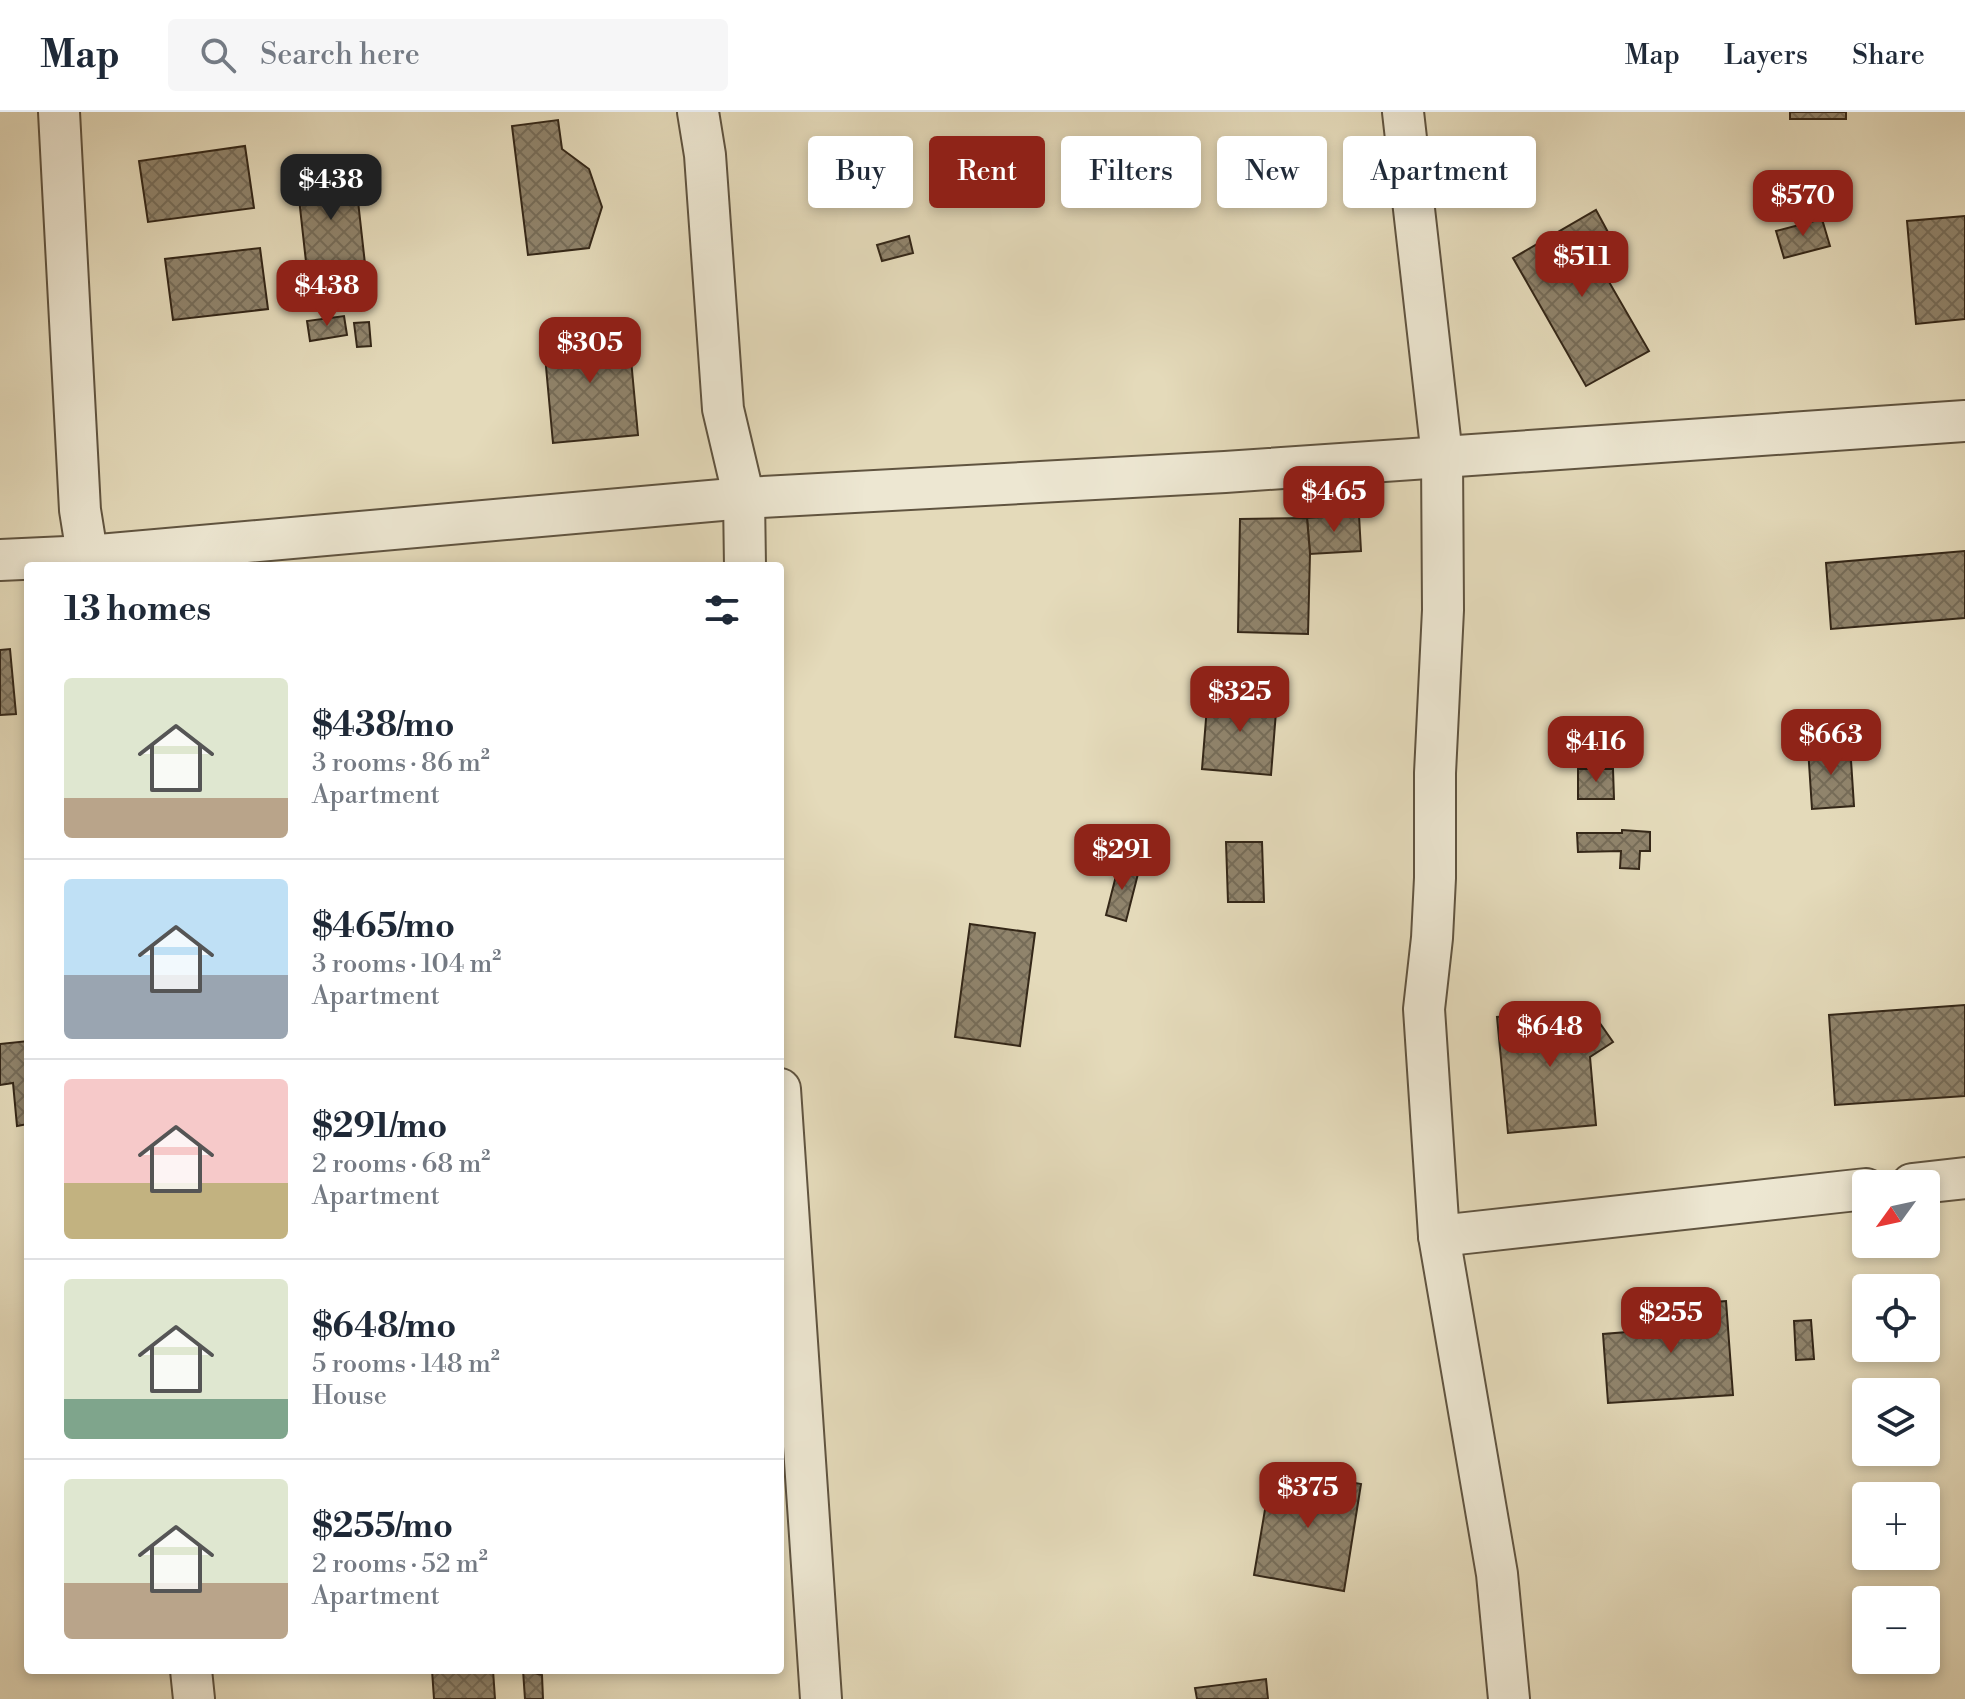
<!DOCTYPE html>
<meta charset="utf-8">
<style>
body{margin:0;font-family:"Libre Bodoni",serif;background:#f6f6f7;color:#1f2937;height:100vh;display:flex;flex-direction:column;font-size:30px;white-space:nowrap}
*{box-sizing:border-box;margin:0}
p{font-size:26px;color:#747a83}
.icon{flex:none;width:44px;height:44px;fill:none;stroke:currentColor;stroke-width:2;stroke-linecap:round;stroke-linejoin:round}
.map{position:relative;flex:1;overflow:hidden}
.sheet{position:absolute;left:24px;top:450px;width:760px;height:1112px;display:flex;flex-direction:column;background:#fff;border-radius:8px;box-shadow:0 4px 12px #0003}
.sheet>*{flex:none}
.guide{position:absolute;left:808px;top:24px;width:760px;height:72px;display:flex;gap:16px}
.needle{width:52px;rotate:237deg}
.tools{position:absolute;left:1852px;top:1058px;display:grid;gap:16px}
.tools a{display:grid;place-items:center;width:88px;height:88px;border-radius:8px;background:#fff;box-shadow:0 4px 12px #0003;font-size:40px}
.price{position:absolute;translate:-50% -68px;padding:0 18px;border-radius:16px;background:#8f2418;color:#fff;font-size:26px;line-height:52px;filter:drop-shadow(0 2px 4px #0008)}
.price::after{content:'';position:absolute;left:50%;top:48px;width:24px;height:18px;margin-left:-12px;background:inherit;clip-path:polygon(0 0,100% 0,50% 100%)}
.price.current{background:#222;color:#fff}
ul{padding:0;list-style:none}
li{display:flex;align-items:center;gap:24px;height:200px;padding:0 40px}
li+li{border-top:2px solid #e0e1e3}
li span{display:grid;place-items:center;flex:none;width:224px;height:160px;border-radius:8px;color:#555}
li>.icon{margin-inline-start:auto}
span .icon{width:96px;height:96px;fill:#fffc;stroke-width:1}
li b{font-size:34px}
h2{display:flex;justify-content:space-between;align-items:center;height:96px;padding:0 40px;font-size:34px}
.pill{padding:0 28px;border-radius:8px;background:#fff;box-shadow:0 4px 12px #0003;font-size:28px;line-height:72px}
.pill.current{background:#8f2418;color:#fff}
header{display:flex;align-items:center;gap:48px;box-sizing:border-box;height:112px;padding:0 40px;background:#fff;border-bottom:2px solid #e0e1e3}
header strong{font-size:38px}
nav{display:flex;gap:44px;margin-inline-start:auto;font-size:28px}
.search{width:560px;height:72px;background:#f6f6f7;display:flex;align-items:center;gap:20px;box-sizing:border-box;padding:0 28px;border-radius:8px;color:#747a83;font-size:30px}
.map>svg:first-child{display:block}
.building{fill:url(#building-cross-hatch);stroke:#342718;stroke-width:2}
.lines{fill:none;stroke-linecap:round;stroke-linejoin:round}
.street-casing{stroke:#605440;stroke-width:44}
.street{stroke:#ede7d2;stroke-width:40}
</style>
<header>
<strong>Map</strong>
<div class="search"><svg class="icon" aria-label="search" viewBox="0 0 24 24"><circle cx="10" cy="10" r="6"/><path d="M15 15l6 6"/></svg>Search here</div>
<nav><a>Map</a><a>Layers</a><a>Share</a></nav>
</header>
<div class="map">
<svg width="1965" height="1587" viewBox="0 0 1965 1587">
<defs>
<pattern id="building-cross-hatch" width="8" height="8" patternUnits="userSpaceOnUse" patternTransform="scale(2)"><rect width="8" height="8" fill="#90846c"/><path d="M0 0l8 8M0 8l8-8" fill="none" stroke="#766c58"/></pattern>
</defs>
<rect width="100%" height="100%" fill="#e4daba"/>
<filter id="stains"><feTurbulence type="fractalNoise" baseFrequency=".0025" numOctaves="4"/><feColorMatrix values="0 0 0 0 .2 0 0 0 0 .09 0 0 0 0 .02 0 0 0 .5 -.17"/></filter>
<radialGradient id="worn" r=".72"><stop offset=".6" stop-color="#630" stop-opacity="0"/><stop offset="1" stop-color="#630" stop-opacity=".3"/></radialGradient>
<!-- building -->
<g class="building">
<rect x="1790" y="0" width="56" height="7"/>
<polygon points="558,8 562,37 589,57 602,95 589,136 528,143 512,14"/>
<polygon points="245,34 254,96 148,110 139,49"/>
<polygon points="355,62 365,152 307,159 297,68"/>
<polygon points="1596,98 1615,133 1594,144 1649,239 1586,274 1513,146"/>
<polygon points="1965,104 1965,207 1916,212 1907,109"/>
<polygon points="1822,107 1830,134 1784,146 1776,119"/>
<polygon points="909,124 913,141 882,149 877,133"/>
<polygon points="260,136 268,197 173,208 165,147"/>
<polygon points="344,204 347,223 310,229 307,209"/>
<polygon points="369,210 371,234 357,235 354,211"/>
<polygon points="628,215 638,323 553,331 543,222"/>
<polygon points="1359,403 1361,439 1310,442 1307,406"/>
<polygon points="1307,406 1310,442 1308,522 1238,520 1240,407"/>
<polygon points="1965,439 1965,506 1831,517 1826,451"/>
<polygon points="10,537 16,602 0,603 0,538"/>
<polygon points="1208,582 1277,587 1271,663 1202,657"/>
<polygon points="1850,633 1854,694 1812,697 1808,636"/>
<polygon points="1578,657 1613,657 1614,687 1578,687"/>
<polygon points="1622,718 1650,720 1650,739 1640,739 1639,757 1620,756 1621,739 1578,740 1577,721 1622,721"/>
<polygon points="1226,730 1262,730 1264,790 1228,790"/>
<polygon points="1119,752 1139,758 1126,809 1106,803"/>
<polygon points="970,812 1035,821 1020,934 955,925"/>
<polygon points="1965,893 1965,984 1835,993 1829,903"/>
<polygon points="1590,897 1613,930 1590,945 1596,1013 1508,1021 1497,905"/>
<polygon points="28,929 28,1012 17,1014 13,971 0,973 0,932"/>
<polygon points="1726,1189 1733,1283 1608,1291 1603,1222 1640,1219 1649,1194"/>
<polygon points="1811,1208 1814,1247 1796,1248 1794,1209"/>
<polygon points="1272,1356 1361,1372 1344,1479 1254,1463"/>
<polygon points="432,1558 493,1558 495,1587 434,1587"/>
<polygon points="523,1558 542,1563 543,1587 525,1587"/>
<polygon points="1266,1567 1268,1587 1197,1587 1195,1576"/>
</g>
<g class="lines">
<!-- street casing -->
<g class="street-casing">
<g id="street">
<polyline points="59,0 80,398 89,454"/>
<polyline points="698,0 705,43 723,297 744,386 745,454"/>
<polyline points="1403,0 1442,344 1443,498 1435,661 1435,766 1432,826 1424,897 1439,1124 1497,1462 1509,1587"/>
<polyline points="0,448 88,444 744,386 1225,360 1965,309"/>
<polyline points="780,977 821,1587"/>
<polyline points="1912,1072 1965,1066"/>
<polyline points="1439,1124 1866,1077"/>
<polyline points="191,1558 194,1587"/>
</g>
</g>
<!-- street -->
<use href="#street" class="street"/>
</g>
<rect width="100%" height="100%" filter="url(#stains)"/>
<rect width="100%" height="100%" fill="url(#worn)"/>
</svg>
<div class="tools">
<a><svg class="needle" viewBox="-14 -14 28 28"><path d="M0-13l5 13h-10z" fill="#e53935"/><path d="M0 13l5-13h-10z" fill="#747a83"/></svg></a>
<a><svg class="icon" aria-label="locate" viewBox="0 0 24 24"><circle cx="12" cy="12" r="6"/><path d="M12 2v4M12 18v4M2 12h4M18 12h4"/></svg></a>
<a><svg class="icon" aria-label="layers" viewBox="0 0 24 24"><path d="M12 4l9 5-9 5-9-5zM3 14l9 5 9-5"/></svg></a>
<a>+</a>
<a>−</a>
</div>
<b class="price current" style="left:331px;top:110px">$438</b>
<b class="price" style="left:1803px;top:126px">$570</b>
<b class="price" style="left:1582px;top:187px">$511</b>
<b class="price" style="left:327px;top:216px">$438</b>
<b class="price" style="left:590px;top:273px">$305</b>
<b class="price" style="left:1334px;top:422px">$465</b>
<b class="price" style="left:1240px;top:622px">$325</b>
<b class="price" style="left:1831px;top:665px">$663</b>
<b class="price" style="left:1596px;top:672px">$416</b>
<b class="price" style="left:1122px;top:780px">$291</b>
<b class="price" style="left:1550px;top:957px">$648</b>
<b class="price" style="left:1671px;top:1243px">$255</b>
<b class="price" style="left:1308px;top:1418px">$375</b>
<div class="guide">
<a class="pill">Buy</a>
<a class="pill current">Rent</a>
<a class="pill">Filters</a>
<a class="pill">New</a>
<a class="pill">Apartment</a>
</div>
<section class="sheet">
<h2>13 homes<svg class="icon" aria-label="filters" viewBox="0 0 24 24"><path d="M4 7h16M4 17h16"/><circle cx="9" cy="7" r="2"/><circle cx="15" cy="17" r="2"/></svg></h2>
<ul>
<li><span style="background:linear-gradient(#dfe7d0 75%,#b9a48a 0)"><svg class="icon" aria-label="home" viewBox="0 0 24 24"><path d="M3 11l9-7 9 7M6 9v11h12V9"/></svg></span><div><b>$438/mo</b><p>3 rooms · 86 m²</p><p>Apartment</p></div></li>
<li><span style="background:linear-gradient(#bfe0f5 60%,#9aa5b1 0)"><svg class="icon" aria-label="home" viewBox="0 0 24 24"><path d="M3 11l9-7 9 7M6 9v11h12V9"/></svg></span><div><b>$465/mo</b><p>3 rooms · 104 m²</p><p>Apartment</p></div></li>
<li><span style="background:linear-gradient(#f6c9c9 65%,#c2b280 0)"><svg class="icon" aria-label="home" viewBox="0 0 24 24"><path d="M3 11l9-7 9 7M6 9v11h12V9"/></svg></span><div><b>$291/mo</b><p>2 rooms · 68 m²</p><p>Apartment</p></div></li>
<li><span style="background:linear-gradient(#dfe7d0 75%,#7fa58c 0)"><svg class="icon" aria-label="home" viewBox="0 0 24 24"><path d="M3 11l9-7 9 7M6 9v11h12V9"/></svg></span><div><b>$648/mo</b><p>5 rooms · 148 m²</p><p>House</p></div></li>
<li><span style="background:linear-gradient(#dfe7d0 65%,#b9a48a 0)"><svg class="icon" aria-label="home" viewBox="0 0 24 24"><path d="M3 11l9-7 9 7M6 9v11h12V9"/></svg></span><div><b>$255/mo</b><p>2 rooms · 52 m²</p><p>Apartment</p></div></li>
</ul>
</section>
</div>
